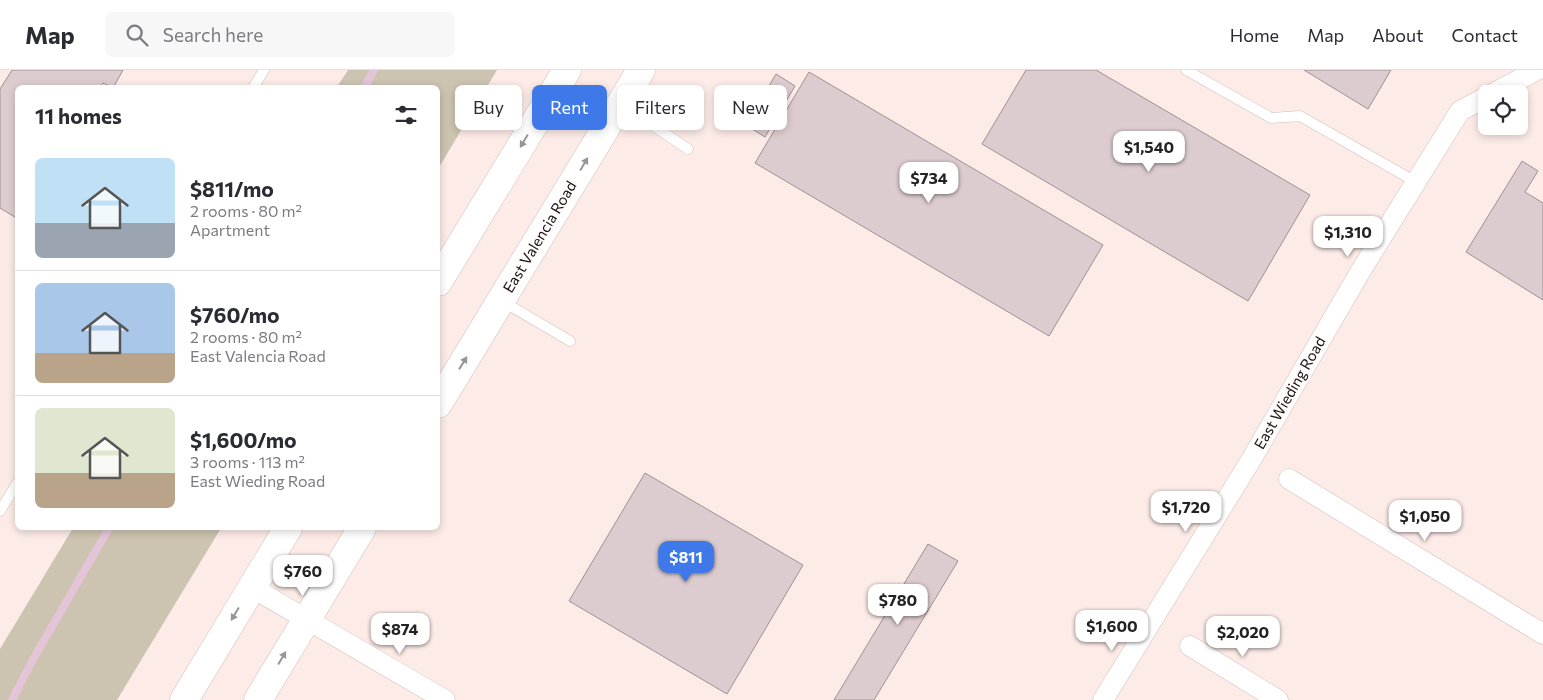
<!DOCTYPE html>
<meta charset="utf-8">
<style>
body{margin:0;font-family:Commissioner,sans-serif;background:#f7f7f7;color:#2b2b33;height:100vh;display:flex;flex-direction:column;font-size:19px;white-space:nowrap}
*{box-sizing:border-box;margin:0}
p{font-size:16px;color:#7c7c81}
.icon{flex:none;width:28px;height:28px;fill:none;stroke:currentColor;stroke-width:2;stroke-linecap:round;stroke-linejoin:round}
.map{position:relative;flex:1;overflow:hidden}
.side{position:absolute;left:15px;top:15px;width:425px;height:445px;display:flex;flex-direction:column;background:#fff;border-radius:8px;box-shadow:0 2px 8px #0003}
.side>*{flex:none}
.hud{position:absolute;left:455px;top:15px;width:475px;height:45px;display:flex;gap:10px}
.buttons{position:absolute;left:1478px;top:15px;display:grid;gap:10px}
.buttons a{display:grid;place-items:center;width:50px;height:50px;border-radius:8px;background:#fff;box-shadow:0 2px 8px #0003;font-size:25px}
.price{position:absolute;translate:-50% -42px;padding:0 11px;border-radius:10px;background:#fff;color:#222;font-size:16px;line-height:32px;filter:drop-shadow(0 1px 2px #0008)}
.price::after{content:'';position:absolute;left:50%;top:30px;width:15px;height:11px;margin-left:-8px;background:inherit;clip-path:polygon(0 0,100% 0,50% 100%)}
.price.active{background:#3f79e9;color:#fff}
ul{padding:0;list-style:none}
li{display:flex;align-items:center;gap:15px;height:125px;padding:0 20px}
li+li{border-top:1px solid #e1e1e2}
li span{display:grid;place-items:center;flex:none;width:140px;height:100px;border-radius:8px;color:#555}
li>.icon{margin-inline-start:auto}
span .icon{width:60px;height:60px;fill:#fffc;stroke-width:1}
li b{font-size:21px}
h2{display:flex;justify-content:space-between;align-items:center;height:60px;padding:0 20px;font-size:21px}
.pill{padding:0 18px;border-radius:8px;background:#fff;box-shadow:0 2px 8px #0003;font-size:18px;line-height:45px}
.pill.active{background:#3f79e9;color:#fff}
header{display:flex;align-items:center;gap:30px;box-sizing:border-box;height:70px;padding:0 25px;background:#fff;border-bottom:1px solid #e1e1e2}
header strong{font-size:24px}
nav{display:flex;gap:28px;margin-inline-start:auto;font-size:18px}
.search{width:350px;height:45px;background:#f7f7f7;display:flex;align-items:center;gap:12px;box-sizing:border-box;padding:0 18px;border-radius:8px;color:#7c7c81;font-size:19px}
.map>svg:first-child{display:block}
.green{fill:#ccc3b0}
.lines{fill:none;stroke-linecap:round;stroke-linejoin:round}
.stream{stroke:#e4c5d8;stroke-width:8}
.building{fill:#ddcccf;stroke:#9f9092}
.lane-casing{stroke:#d0c0bc;stroke-width:11}
.street-casing{stroke:#d0c0bc;stroke-width:21}
.primary-casing{stroke:#d0c0bc;stroke-width:29}
.lane{stroke:#fff;stroke-width:10}
.street{stroke:#fff;stroke-width:20}
.primary{stroke:#fff;stroke-width:28}
.oneway{fill:#989595}
.labels{text-anchor:middle;stroke-width:5;stroke-linejoin:round;paint-order:stroke}
.street-label{font-size:15px;fill:#1a1413;stroke:#fffcfb}
</style>
<header>
<strong>Map</strong>
<div class="search"><svg class="icon" aria-label="search" viewBox="0 0 24 24"><circle cx="10" cy="10" r="6"/><path d="M15 15l6 6"/></svg>Search here</div>
<nav><a>Home</a><a>Map</a><a>About</a><a>Contact</a></nav>
</header>
<div class="map">
<svg width="1543" height="630" viewBox="0 0 1543 630">
<rect width="100%" height="100%" fill="#fcebe7"/>
<!-- green -->
<g class="green">
<polygon points="348,0 497,0 438,99 438,18 337,17"/>
<polygon points="73,458 221,458 117,630 0,630 0,579"/>
</g>
<g class="lines">
<!-- stream -->
<g class="stream">
<polyline points="364,18 374,0"/>
<polyline points="12,630 31,593 109,458"/>
</g>
</g>
<!-- building -->
<g class="building">
<polygon points="12,0 123,0 113,18 103,13 100,18 18,18 18,149 0,138 0,19"/>
<polygon points="1026,0 1096,0 1310,125 1248,231 982,74"/>
<polygon points="1304,0 1391,0 1368,39"/>
<polygon points="809,2 1103,175 1049,266 755,93"/>
<polygon points="776,4 795,16 765,67 746,55"/>
<polygon points="1522,91 1538,101 1525,122 1543,133 1543,230 1466,182"/>
<polygon points="645,403 803,495 727,624 569,531"/>
<polygon points="928,474 958,491 874,630 834,630"/>
</g>
<g class="lines">
<!-- lane casing -->
<g class="lane-casing">
<g id="lane">
<polyline points="1186,0 1271,48 1300,46 1416,112"/>
<polyline points="253,18 264,0"/>
<polyline points="621,34 688,79"/>
<polyline points="502,231 570,271"/>
<polyline points="0,441 18,412"/>
</g>
</g>
<!-- street casing -->
<g class="street-casing">
<g id="street">
<polyline points="1492,24 1537,0"/>
<polyline points="1289,409 1543,564"/>
<polyline points="251,517 445,630"/>
<polyline points="1190,576 1278,630"/>
<polyline points="1103,630 1251,390 1360,202 1460,41 1486,27"/>
</g>
</g>
<!-- primary casing -->
<g class="primary-casing">
<g id="primary">
<polyline points="438,212 567,0"/>
<polyline points="438,334 641,0"/>
<polyline points="184,630 288,458"/>
<polyline points="258,630 362,458"/>
</g>
</g>
<!-- lane -->
<use href="#lane" class="lane"/>
<!-- street -->
<use href="#street" class="street"/>
<!-- primary -->
<use href="#primary" class="primary"/>
</g>
<!-- one-way arrows -->
<defs><path id="oneway-solid" d="M-6-.8H1V-3.2L6.5 0L1 3.2V.8H-6Z" transform="scale(1.25)"/></defs>
<g class="oneway">
<use href="#oneway-solid" transform="translate(524 71) rotate(121)"/>
<use href="#oneway-solid" transform="translate(584 94) rotate(-59)"/>
<use href="#oneway-solid" transform="translate(463 293) rotate(-58)"/>
<use href="#oneway-solid" transform="translate(235 544) rotate(121)"/>
<use href="#oneway-solid" transform="translate(282 588) rotate(-59)"/>
</g>
<g class="labels">
<!-- street labels -->
<g class="street-label">
<text transform="translate(540 167) rotate(-59)" y="5">East Valencia Road</text>
<text transform="translate(1290 323) rotate(-60)" y="5">East Wieding Road</text>
</g>
</g>
</svg>
<div class="buttons">
<a><svg class="icon" aria-label="locate" viewBox="0 0 24 24"><circle cx="12" cy="12" r="6"/><path d="M12 2v4M12 18v4M2 12h4M18 12h4"/></svg></a>
</div>
<b class="price" style="left:1149px;top:103px">$1,540</b>
<b class="price" style="left:929px;top:134px">$734</b>
<b class="price" style="left:1348px;top:188px">$1,310</b>
<b class="price" style="left:1186px;top:463px">$1,720</b>
<b class="price" style="left:1425px;top:472px">$1,050</b>
<b class="price active" style="left:686px;top:513px">$811</b>
<b class="price" style="left:303px;top:527px">$760</b>
<b class="price" style="left:898px;top:556px">$780</b>
<b class="price" style="left:1112px;top:582px">$1,600</b>
<b class="price" style="left:400px;top:585px">$874</b>
<b class="price" style="left:1243px;top:588px">$2,020</b>
<div class="hud">
<a class="pill">Buy</a>
<a class="pill active">Rent</a>
<a class="pill">Filters</a>
<a class="pill">New</a>
</div>
<section class="side">
<h2>11 homes<svg class="icon" aria-label="filters" viewBox="0 0 24 24"><path d="M4 7h16M4 17h16"/><circle cx="9" cy="7" r="2"/><circle cx="15" cy="17" r="2"/></svg></h2>
<ul>
<li><span style="background:linear-gradient(#bfe0f5 65%,#9aa5b1 0)"><svg class="icon" aria-label="home" viewBox="0 0 24 24"><path d="M3 11l9-7 9 7M6 9v11h12V9"/></svg></span><div><b>$811/mo</b><p>2 rooms · 80 m²</p><p>Apartment</p></div></li>
<li><span style="background:linear-gradient(#a9c7e8 70%,#b9a48a 0)"><svg class="icon" aria-label="home" viewBox="0 0 24 24"><path d="M3 11l9-7 9 7M6 9v11h12V9"/></svg></span><div><b>$760/mo</b><p>2 rooms · 80 m²</p><p>East Valencia Road</p></div></li>
<li><span style="background:linear-gradient(#dfe7d0 65%,#b9a48a 0)"><svg class="icon" aria-label="home" viewBox="0 0 24 24"><path d="M3 11l9-7 9 7M6 9v11h12V9"/></svg></span><div><b>$1,600/mo</b><p>3 rooms · 113 m²</p><p>East Wieding Road</p></div></li>
</ul>
</section>
</div>
